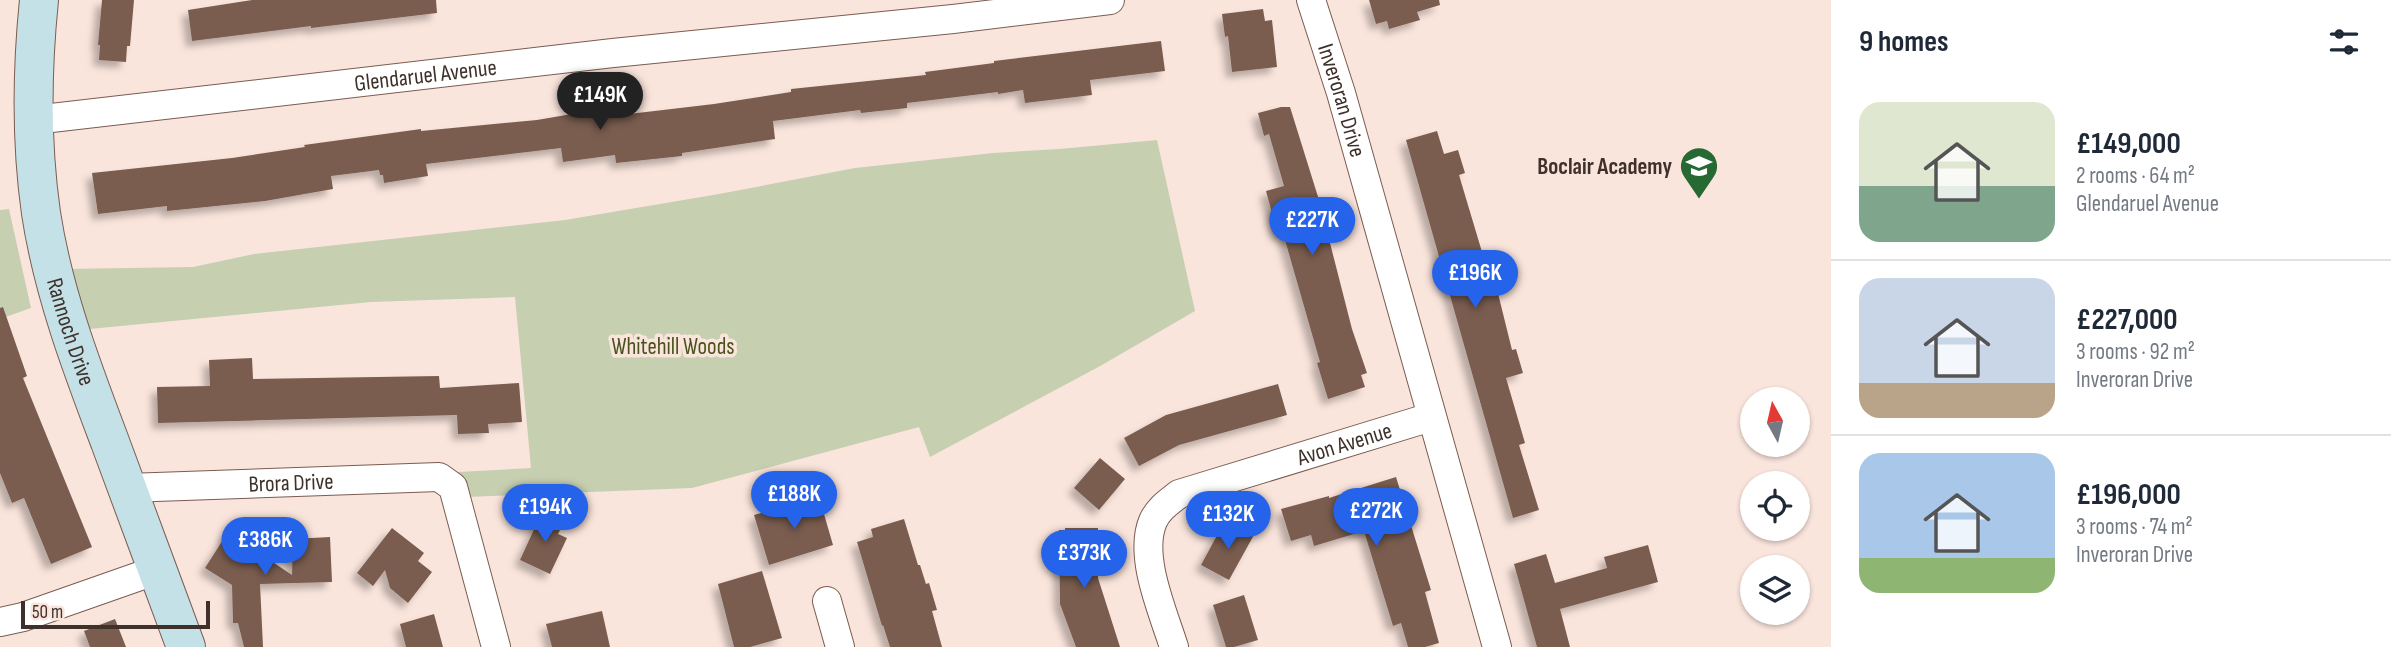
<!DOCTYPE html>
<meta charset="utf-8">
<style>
body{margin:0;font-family:"Sofia Sans Condensed",sans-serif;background:#f2f2f3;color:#1f2937;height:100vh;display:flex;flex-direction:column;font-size:26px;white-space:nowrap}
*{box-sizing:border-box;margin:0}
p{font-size:23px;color:#747a83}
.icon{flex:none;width:38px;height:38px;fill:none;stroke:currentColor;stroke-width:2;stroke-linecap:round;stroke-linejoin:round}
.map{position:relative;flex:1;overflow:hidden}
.drawer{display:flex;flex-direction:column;background:#fff;width:560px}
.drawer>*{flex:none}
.needle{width:46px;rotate:352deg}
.buttons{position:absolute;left:1740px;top:387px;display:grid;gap:14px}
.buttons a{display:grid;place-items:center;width:70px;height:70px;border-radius:50%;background:#fff;box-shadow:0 2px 5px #0004;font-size:35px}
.scale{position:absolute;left:21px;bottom:18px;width:189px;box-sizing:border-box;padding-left:7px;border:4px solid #3e312b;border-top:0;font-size:19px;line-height:24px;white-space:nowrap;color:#3e312b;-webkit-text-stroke:5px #fae5dc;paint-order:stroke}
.price{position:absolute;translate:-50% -60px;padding:0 16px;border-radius:24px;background:#2563eb;color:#fff;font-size:23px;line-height:46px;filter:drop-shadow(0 2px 4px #0008)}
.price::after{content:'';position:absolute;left:50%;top:42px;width:21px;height:16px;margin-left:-10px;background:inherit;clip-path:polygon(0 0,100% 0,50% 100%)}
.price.on{background:#222;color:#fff}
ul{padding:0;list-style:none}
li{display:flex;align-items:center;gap:21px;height:175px;padding:0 28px}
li+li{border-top:2px solid #e0e1e3}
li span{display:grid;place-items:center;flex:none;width:196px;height:140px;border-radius:21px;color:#555}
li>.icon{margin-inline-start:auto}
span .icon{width:84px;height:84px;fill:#fffc;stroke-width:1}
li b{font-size:30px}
h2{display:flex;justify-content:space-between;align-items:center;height:84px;padding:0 28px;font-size:30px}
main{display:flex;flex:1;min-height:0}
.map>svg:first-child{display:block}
.green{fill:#c7cfb1}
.building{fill:#7a5d50;filter:url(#shadow)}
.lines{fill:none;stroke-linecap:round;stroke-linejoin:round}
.street-casing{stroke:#7a5c50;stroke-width:30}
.secondary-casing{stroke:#7a5c50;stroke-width:40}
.street{stroke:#fff;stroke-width:28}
.secondary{stroke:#c3e1e7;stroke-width:38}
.labels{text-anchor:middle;stroke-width:7;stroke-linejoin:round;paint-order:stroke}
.street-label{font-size:23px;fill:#3e312b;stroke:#fae5dc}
.poi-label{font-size:23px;font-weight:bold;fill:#3e312b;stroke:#fae5dc;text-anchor:end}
.park-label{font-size:23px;fill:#49521c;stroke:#fae5dc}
</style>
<main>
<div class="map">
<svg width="1831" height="647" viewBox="0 0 1831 647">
<defs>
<filter id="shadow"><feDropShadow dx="-6" dy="6" stdDeviation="3.5" flood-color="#0004"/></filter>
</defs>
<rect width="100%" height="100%" fill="#fae5dc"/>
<!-- green -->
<g class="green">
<polygon points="1157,140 1195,311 1102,365 930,457 919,427 692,488 467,497 458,472 531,468 515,297 371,302 79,330 65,269 193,267 254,254 565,220 719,194 855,168 993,153 1059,149"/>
<polygon points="9,209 31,308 0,319 0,210"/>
</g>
<!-- building -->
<g class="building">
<polygon points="102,0 134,0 130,46 127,46 126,62 99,60 100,45 98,45"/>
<polygon points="252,0 436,0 437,13 311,28 311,26 192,41 188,10"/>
<polygon points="1369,0 1439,0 1440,5 1417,12 1420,20 1389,29 1387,21 1376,24"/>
<polygon points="1263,9 1265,21 1272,20 1277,67 1232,72 1228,36 1225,37 1222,14"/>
<polygon points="1161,41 1165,71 1090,80 1092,95 1025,103 1023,90 998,94 998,92 907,103 907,108 861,113 860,110 773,121 775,139 682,153 682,156 616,163 615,155 563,162 561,148 426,164 428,176 384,183 383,175 380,175 379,170 331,176 333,189 265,201 167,211 167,206 98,214 92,173 232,158 305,147 304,145 421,129 421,131 537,120 595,110 596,114 629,110 629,114 714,104 791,92 791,89 926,75 925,72 994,63 994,61"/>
<polygon points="1281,107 1290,107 1319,200 1352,329 1367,373 1361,375 1365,387 1328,399 1317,363 1320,362 1283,233 1278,235 1266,191 1284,186 1269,134 1264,136 1258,113"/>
<polygon points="1437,131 1444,154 1458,150 1465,173 1459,175 1485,262 1490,261 1512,350 1516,349 1523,373 1506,378 1525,443 1519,445 1539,510 1513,518 1406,140"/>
<polygon points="3,307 27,376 23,378 92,547 51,564 24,498 12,503 0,473 0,308"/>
<polygon points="252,358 253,379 439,376 440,388 519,383 522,422 488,424 489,433 458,434 457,415 158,423 157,387 210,386 209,360"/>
<polygon points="1278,384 1287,415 1179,445 1139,466 1124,438 1166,415"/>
<polygon points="1100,458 1125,479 1099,510 1074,488"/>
<polygon points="1396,477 1431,590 1425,592 1439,643 1425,647 1408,647 1401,623 1393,626 1364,531 1314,546 1311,535 1291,541 1281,509 1329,496 1329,498"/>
<polygon points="819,497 833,545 769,565 754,515"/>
<polygon points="542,512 564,522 558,534 567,538 550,574 520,560"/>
<polygon points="904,519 918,565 920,565 926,584 929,583 937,610 932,611 942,647 890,647 883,625 882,626 857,542 873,537 871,529"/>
<polygon points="1238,523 1255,533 1229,580 1201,565 1221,528 1232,534"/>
<polygon points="392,528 424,553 418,561 432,572 408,603 390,588 385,570 373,586 357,573"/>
<polygon points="1065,528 1098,528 1098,578 1120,647 1076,647 1060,604 1059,530 1065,530"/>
<polygon points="228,532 292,575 293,539 330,537 332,582 260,584 263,647 244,647 238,623 233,623 232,585 205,568"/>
<polygon points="1648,545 1658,582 1560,609 1570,647 1537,647 1514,564 1546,554 1555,583 1607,568 1604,557"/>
<polygon points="762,571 782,638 750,647 734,647 718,584"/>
<polygon points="1244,595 1258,640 1234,647 1226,647 1213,605"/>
<polygon points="602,611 610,647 552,647 546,624"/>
<polygon points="434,614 443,647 406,647 400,624"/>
<polygon points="115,619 126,647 90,647 84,631"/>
</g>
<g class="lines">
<!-- street casing -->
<g class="street-casing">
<g id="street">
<path id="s1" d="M1311,0L1341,93L1497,647"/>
<path id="s2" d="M34,120L613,53L953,19L1110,0"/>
<path id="s3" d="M127,488L439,477L453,487L496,647"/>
<polyline points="827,601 840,647"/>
<polyline points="0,622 23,617 157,570"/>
<path id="s4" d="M1174,647C1163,612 1138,556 1153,521C1159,508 1169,502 1179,494L1431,417"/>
</g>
</g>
<!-- secondary casing -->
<g class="secondary-casing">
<g id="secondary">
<path id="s5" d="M39,0C32,69 31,143 41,213C53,292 82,368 110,442C135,510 161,579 186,647"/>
</g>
</g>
<!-- street -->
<use href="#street" class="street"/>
<!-- secondary -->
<use href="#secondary" class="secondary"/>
</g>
<!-- icons -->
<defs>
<g id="school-pin" transform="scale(2.0125)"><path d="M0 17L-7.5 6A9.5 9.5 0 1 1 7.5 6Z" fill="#266933" stroke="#fae5dc"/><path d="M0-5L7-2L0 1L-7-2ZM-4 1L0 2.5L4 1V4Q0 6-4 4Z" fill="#fff"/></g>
</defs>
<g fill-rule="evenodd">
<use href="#school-pin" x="1699" y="166"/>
</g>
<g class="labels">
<!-- street labels -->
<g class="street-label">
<text dy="8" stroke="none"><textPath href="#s2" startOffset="394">Glendaruel Avenue</textPath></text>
<text dy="8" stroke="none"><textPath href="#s1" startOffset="105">Inveroran Drive</textPath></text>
<text dy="8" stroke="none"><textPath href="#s5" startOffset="336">Rannoch Drive</textPath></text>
<text dy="8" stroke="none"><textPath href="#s4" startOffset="341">Avon Avenue</textPath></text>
<text dy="8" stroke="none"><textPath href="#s3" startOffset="164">Brora Drive</textPath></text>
</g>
<!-- poi labels -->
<g class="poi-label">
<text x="1672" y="174">Boclair Academy</text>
</g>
<!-- park labels -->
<g class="park-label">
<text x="673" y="354">Whitehill Woods</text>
</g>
</g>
</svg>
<div class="buttons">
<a><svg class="needle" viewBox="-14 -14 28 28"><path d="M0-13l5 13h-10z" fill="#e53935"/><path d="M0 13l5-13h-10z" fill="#747a83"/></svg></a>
<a><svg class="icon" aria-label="locate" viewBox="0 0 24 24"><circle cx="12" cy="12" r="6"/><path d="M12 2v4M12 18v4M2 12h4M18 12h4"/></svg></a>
<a><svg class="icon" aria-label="layers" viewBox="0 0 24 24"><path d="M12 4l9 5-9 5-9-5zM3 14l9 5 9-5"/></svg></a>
</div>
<div class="scale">50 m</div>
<b class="price on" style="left:600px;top:132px">£149K</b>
<b class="price" style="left:1312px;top:257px">£227K</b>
<b class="price" style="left:1475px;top:310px">£196K</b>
<b class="price" style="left:794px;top:531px">£188K</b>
<b class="price" style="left:545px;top:544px">£194K</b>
<b class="price" style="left:1376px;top:548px">£272K</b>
<b class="price" style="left:1228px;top:551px">£132K</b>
<b class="price" style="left:265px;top:577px">£386K</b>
<b class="price" style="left:1084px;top:590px">£373K</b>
</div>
<section class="drawer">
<h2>9 homes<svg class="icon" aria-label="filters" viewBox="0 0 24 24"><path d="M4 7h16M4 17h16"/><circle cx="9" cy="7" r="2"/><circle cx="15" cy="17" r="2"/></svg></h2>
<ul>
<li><span style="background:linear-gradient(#dfe7d0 60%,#7fa58c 0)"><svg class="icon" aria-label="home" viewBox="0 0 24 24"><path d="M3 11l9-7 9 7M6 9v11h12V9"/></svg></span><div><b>£149,000</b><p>2 rooms · 64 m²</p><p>Glendaruel Avenue</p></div></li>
<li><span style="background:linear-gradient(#c9d6e8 75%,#b9a48a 0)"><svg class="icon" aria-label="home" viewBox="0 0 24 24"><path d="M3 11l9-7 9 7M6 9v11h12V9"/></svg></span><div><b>£227,000</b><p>3 rooms · 92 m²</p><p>Inveroran Drive</p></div></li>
<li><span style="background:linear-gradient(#a9c7e8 75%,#8fb573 0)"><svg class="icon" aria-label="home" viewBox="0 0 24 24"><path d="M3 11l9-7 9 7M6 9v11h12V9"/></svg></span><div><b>£196,000</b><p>3 rooms · 74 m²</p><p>Inveroran Drive</p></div></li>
</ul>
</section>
</main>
